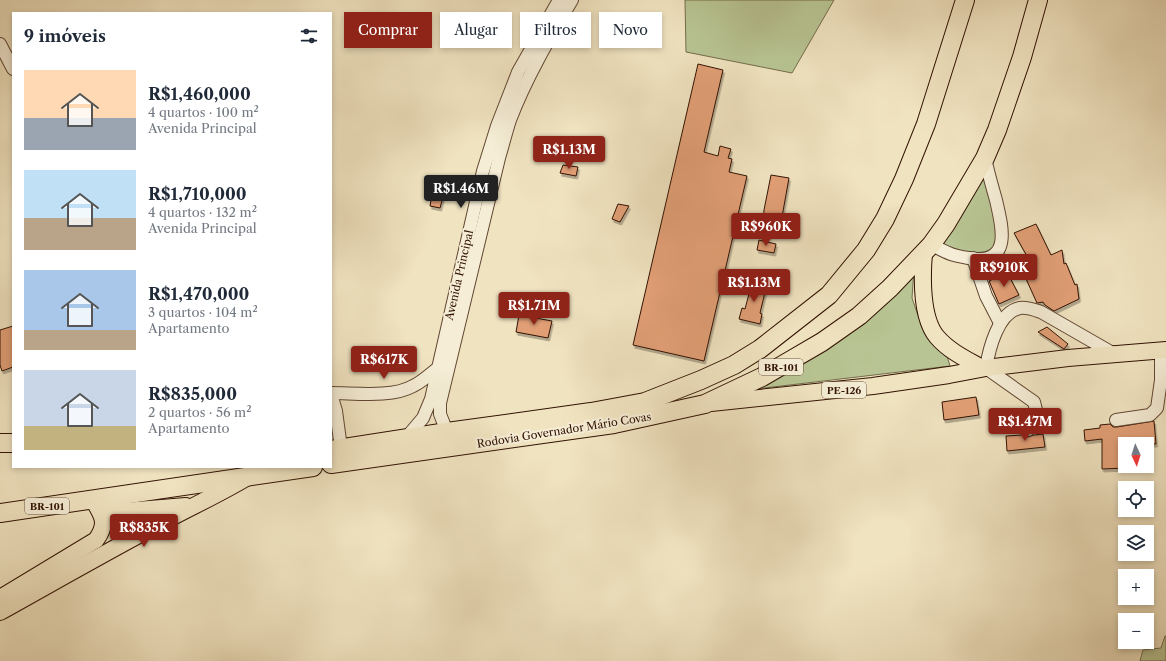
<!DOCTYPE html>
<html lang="pt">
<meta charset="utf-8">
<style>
body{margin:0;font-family:"Libre Caslon Text",serif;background:#f2f2f3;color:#1f2937;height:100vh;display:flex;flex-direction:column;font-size:15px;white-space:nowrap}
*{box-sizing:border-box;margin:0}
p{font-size:13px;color:#747a83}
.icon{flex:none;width:22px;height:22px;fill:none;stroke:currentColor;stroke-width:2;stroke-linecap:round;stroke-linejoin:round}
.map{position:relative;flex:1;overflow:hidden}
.sheet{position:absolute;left:12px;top:12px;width:320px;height:456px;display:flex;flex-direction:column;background:#fff;border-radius:0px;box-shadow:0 2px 6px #0003}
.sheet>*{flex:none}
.banner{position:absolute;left:344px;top:12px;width:380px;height:36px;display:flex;gap:8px}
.needle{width:26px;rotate:176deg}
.buttons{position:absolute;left:1118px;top:437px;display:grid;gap:8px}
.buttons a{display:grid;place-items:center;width:36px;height:36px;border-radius:0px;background:#fff;box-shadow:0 2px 6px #0003;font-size:20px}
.price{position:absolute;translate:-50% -34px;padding:0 9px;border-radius:4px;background:#8f2418;color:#fff;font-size:13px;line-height:26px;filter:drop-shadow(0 1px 2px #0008)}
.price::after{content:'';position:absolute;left:50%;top:24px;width:12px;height:9px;margin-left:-6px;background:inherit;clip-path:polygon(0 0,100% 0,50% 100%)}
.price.active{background:#222;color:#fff}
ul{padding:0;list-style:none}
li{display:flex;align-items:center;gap:12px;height:100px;padding:0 12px}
li span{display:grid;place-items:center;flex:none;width:112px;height:80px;border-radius:0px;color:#555}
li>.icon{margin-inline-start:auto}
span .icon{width:48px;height:48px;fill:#fffc;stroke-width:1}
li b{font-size:17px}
h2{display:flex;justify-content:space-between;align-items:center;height:48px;padding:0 12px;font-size:17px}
.tag{padding:0 14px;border-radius:0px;background:#fff;box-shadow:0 2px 6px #0003;font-size:14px;line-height:36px}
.tag.active{background:#8f2418;color:#fff}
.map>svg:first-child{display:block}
.green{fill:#b8c493;stroke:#746b4a}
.building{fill:#e29f76;stroke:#311202;filter:url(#shadow)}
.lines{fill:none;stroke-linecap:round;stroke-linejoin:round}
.minor-casing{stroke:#614632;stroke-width:14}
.major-casing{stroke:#311202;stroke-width:18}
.highway-casing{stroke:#311202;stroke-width:20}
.minor{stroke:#f5edd6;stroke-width:12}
.major{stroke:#f0e3c0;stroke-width:16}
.highway{stroke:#f0e3c0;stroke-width:18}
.labels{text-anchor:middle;stroke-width:4;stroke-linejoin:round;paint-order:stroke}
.shield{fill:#f5edd6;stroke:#6c5442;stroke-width:1}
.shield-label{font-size:10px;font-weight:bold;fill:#311202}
.street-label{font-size:11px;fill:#311202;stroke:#f5edd6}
</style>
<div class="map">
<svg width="1166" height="661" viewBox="0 0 1166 661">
<defs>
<filter id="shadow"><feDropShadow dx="1.5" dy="3" stdDeviation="0" flood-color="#0004"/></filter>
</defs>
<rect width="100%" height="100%" fill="#f0e3c0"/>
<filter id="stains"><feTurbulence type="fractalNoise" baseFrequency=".005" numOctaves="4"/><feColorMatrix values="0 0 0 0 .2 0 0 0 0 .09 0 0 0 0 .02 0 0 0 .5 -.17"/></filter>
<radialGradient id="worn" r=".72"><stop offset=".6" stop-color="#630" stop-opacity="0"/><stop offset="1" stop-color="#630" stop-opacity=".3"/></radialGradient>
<!-- green -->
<g class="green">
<polygon points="685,0 834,0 792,73 686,52"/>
<polygon points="986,164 1000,237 988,255 961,251 941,243"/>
<polygon points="914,269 912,298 922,327 931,343 947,356 950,366 739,391"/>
<polygon points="1165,636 1166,636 1166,661 1140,661 1143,650 1161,648"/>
</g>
<!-- building -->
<g class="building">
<polygon points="698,64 723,70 704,152 718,156 720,146 731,149 728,158 732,159 729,172 747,176 704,361 633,345"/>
<polygon points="563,165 578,167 576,176 560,173"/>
<polygon points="771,175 789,178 780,228 763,226 764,210"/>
<polygon points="435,177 448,179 440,208 430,206"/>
<polygon points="618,204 629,206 620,222 612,219"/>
<polygon points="1036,224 1051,255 1062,250 1064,264 1066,263 1075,285 1077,284 1079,299 1054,311 1045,305 1043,302 1037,303 1022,270 1011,275 1008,268 1028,258 1014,233"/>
<polygon points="759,240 776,244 774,253 757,250"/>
<polygon points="1007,272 1019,295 999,304 989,281"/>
<polygon points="750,280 767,284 760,313 762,314 760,324 739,319 742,308 745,309 750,290 749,290"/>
<polygon points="519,315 552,321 548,338 516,332"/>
<polygon points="13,326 13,367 2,371 0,365 0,330"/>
<polygon points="1047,327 1068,344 1064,349 1038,332"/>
<polygon points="976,397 979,415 944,420 942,402"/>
<polygon points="1154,421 1156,444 1125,444 1125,468 1102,469 1102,439 1085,441 1084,430 1100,428 1100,425 1110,424 1113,427 1117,427"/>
<polygon points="1043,434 1045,447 1007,451 1006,436 1022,435 1028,437 1034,435"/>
</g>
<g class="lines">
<!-- minor casing -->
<g class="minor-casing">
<g id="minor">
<polyline points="0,44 13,69"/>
<path d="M931,245C939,248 946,253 954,255C961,257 968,258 975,259C1013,261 1001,223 996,200C992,186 988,172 985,158"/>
<polyline points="973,258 986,296 1000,323"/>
<path d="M331,393C355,393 392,398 413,386C422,382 430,374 438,368"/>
<polyline points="331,394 336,411 341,448"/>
<polyline points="1116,420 1150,415 1157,408 1161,380 1161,351"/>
<path d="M1028,430L1037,414L1034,402L986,368C989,349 998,312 1020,308C1027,307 1035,310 1041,312L1116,355"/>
<path d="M447,432L440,414V403L499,158C503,145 506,132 510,120C526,78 549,39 572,0"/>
<polyline points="406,438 423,418 431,399 483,171 497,126 518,72 559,0"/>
</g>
</g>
<!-- major casing -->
<g class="major-casing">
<g id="major">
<path d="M924,253C922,276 921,318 937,337C949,351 966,359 982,368"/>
<polyline points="711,403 873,386 949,375 986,368 1068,358 1166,350"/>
<polyline points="101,513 186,506"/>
<path d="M0,598L96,540C108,524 103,516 93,500"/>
<path d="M0,612C54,582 108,551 163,522C191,507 219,494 246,478"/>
</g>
</g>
<!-- highway casing -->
<g class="highway-casing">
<g id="highway">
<polyline points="0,443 13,443"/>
<polyline points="331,450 447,432 591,412 645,402 701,380 734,365 760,349 829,295 866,250 885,219 904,179 926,124 965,0"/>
<polyline points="331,464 614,424 705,404 762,377 822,342 859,316 890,288 931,245 946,224 985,158 997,130 1022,57 1038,0"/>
<polyline points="0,513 313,467"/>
</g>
</g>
<!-- minor -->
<use href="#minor" class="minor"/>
<!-- major -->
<use href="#major" class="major"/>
<!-- highway -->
<use href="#highway" class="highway"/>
</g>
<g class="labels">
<!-- shield labels -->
<g class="shield">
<rect x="759" y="359" width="44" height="16" rx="3"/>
<rect x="822" y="382" width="44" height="16" rx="3"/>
<rect x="25" y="498" width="44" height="16" rx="3"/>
</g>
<g class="shield-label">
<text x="781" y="371">BR-101</text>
<text x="844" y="394">PE-126</text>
<text x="47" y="510">BR-101</text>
</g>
<!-- street labels -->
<g class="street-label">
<text transform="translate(459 275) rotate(-77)" y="4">Avenida Principal</text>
<text transform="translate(564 430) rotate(-9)" y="4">Rodovia Governador Mário Covas</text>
</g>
</g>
<rect width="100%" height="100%" filter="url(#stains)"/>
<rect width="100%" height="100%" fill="url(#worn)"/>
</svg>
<div class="buttons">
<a><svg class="needle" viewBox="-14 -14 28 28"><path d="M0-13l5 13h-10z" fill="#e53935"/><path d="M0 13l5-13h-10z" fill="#747a83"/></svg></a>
<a><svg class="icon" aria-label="locate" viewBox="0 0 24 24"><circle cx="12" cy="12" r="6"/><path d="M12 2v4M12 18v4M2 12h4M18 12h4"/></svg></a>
<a><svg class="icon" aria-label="layers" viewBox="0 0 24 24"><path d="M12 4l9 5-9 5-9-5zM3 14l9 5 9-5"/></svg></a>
<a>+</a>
<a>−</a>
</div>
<b class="price" style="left:569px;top:170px">R$1.13M</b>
<b class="price active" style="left:461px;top:209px">R$1.46M</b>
<b class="price" style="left:766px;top:247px">R$960K</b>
<b class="price" style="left:1004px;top:288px">R$910K</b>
<b class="price" style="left:754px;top:303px">R$1.13M</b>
<b class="price" style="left:534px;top:326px">R$1.71M</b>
<b class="price" style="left:384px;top:380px">R$617K</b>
<b class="price" style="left:1025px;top:442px">R$1.47M</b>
<b class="price" style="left:144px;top:548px">R$835K</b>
<div class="banner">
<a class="tag active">Comprar</a>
<a class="tag">Alugar</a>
<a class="tag">Filtros</a>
<a class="tag">Novo</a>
</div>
<section class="sheet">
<h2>9 imóveis<svg class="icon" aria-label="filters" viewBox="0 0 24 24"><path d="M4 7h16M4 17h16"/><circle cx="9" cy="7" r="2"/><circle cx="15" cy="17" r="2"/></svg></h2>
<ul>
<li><span style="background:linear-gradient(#ffd9b3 60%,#9aa5b1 0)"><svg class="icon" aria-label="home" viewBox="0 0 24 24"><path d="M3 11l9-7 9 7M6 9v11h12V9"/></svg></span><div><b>R$1,460,000</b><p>4 quartos · 100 m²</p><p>Avenida Principal</p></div></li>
<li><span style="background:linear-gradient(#bfe0f5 60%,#b9a48a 0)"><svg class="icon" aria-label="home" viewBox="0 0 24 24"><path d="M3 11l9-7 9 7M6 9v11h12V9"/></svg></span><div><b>R$1,710,000</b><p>4 quartos · 132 m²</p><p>Avenida Principal</p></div></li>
<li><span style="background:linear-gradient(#a9c7e8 75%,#b9a48a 0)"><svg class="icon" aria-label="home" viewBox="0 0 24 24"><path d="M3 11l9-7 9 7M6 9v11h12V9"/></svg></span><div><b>R$1,470,000</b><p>3 quartos · 104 m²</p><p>Apartamento</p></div></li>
<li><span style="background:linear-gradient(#c9d6e8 70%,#c2b280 0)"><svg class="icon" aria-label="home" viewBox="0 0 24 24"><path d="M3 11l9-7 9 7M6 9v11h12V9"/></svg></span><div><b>R$835,000</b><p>2 quartos · 56 m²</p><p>Apartamento</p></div></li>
</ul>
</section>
</div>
